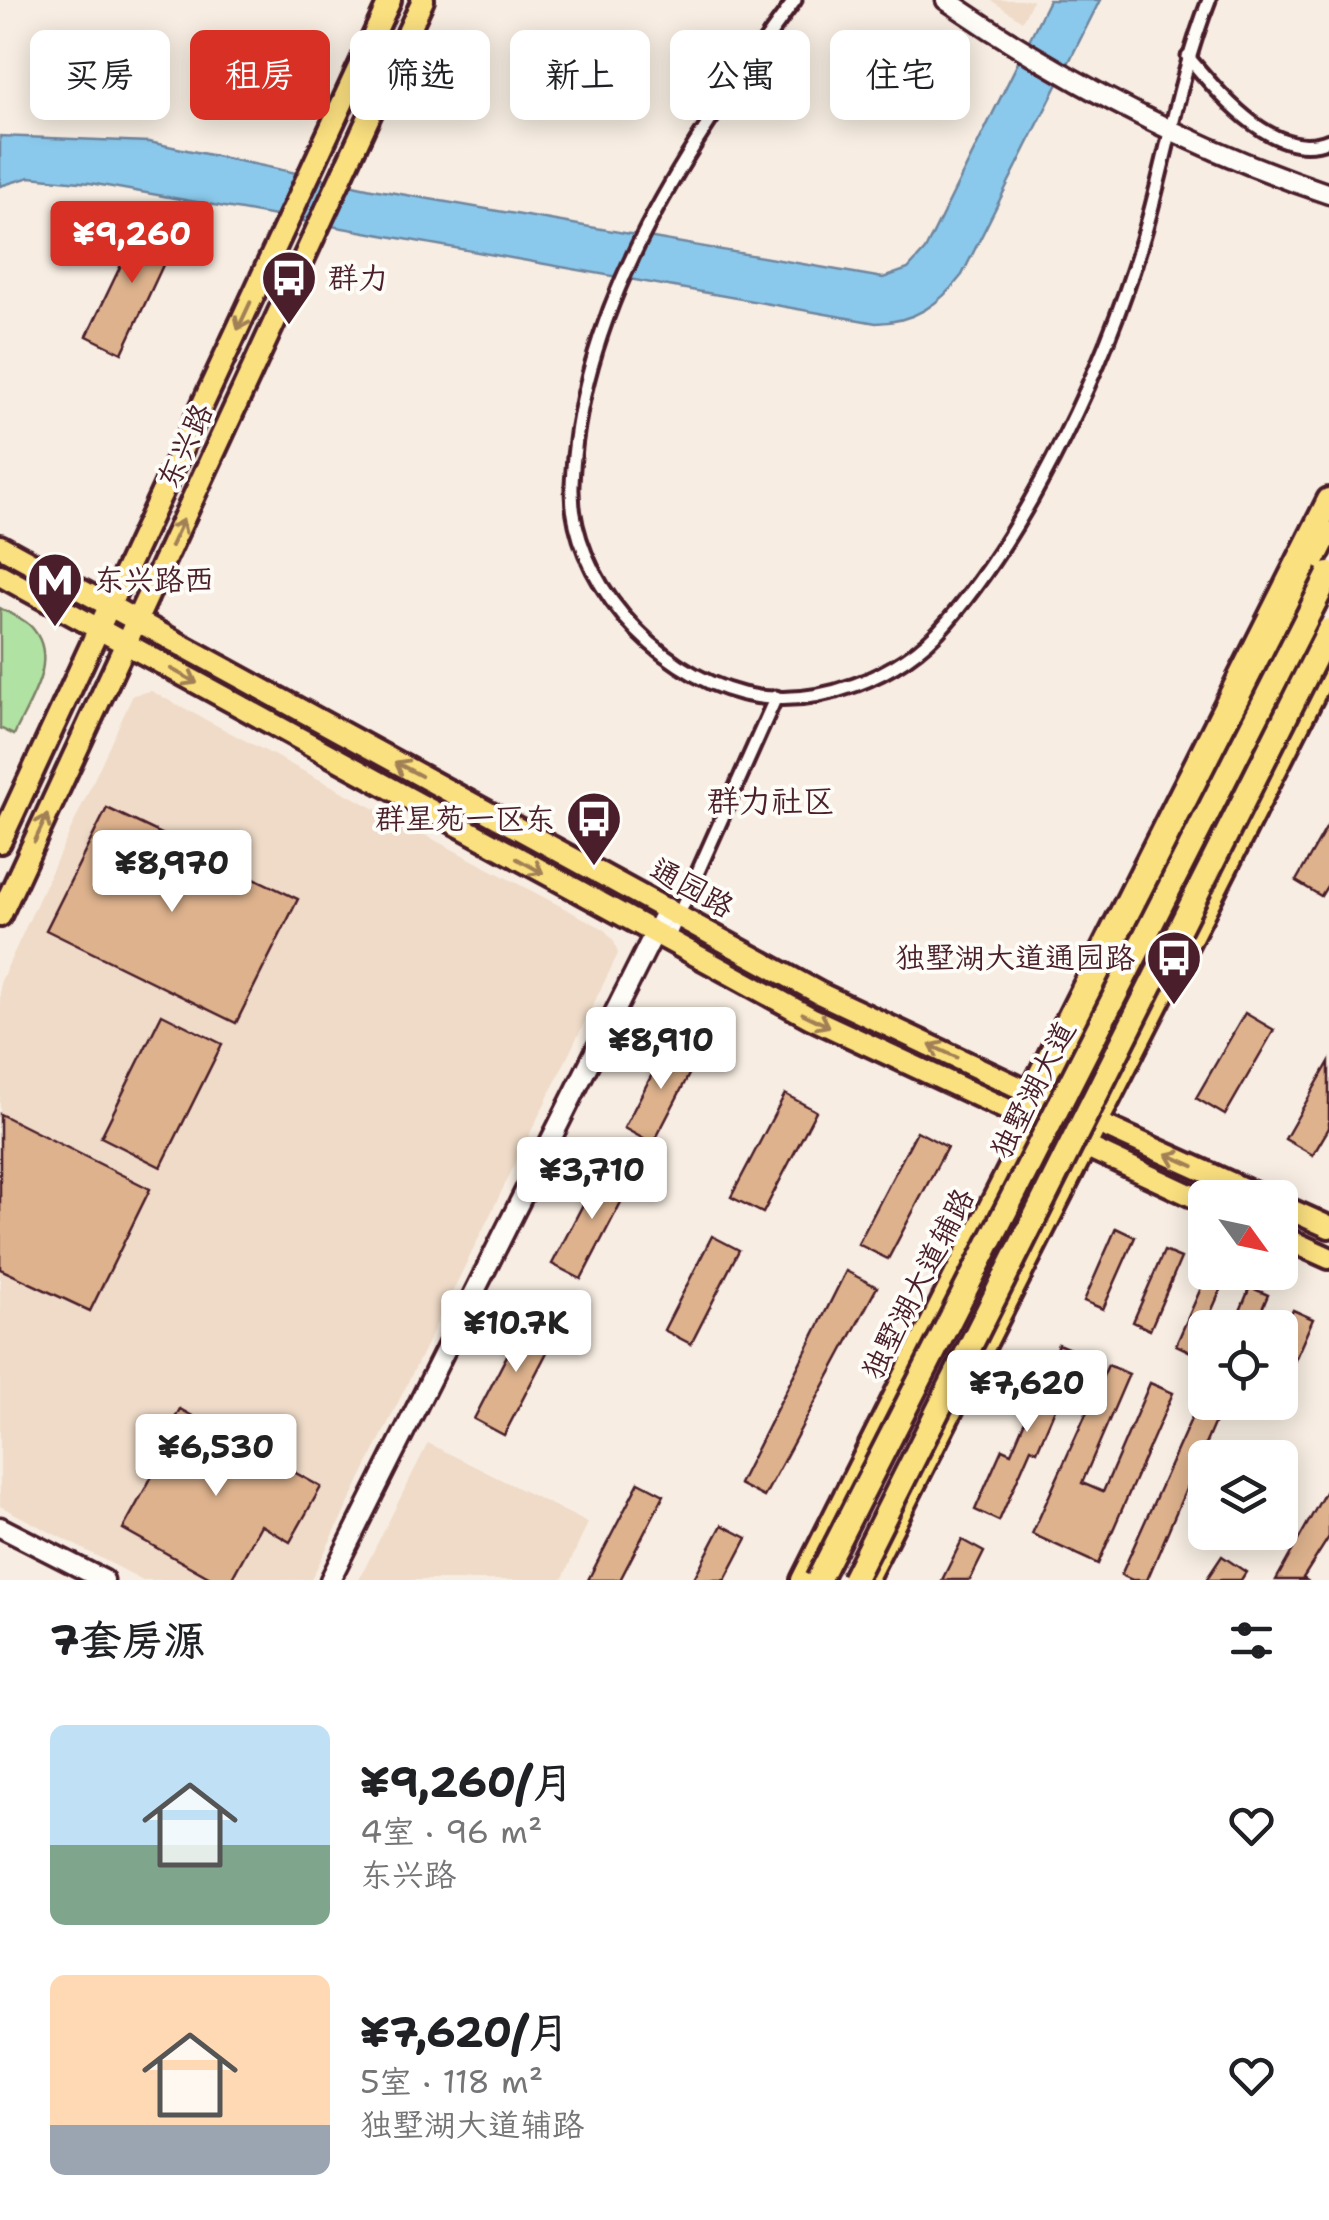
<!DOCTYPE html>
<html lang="zh">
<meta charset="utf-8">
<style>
body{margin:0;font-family:"Shantell Sans","LXGW WenKai TC",sans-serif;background:#f6f6f6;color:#202124;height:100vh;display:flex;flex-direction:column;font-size:38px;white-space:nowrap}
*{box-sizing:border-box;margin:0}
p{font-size:32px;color:#757577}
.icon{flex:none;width:55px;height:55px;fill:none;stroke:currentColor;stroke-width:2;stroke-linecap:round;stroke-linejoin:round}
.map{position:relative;height:1580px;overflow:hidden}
.details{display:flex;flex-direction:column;background:#fff;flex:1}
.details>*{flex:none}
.hud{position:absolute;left:30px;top:30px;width:1270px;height:90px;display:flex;gap:20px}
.needle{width:65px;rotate:123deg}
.tools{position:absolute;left:1188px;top:1180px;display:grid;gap:20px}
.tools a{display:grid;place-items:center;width:110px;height:110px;border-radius:15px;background:#fff;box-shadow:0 5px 25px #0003;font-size:50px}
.price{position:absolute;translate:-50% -85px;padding:0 22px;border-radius:10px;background:#fff;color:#222;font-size:32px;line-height:65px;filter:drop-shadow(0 2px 5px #0008)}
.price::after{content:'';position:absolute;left:50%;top:60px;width:30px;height:22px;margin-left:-15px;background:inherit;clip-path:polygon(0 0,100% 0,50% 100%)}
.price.on{background:#d93025;color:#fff}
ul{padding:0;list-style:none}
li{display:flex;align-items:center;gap:30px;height:250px;padding:0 50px}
li span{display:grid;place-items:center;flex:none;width:280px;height:200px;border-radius:15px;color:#555}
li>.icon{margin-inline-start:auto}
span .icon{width:120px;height:120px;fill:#fffc;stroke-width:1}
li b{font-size:42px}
h2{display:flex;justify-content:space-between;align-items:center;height:120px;padding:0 50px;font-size:42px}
.tag{padding:0 35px;border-radius:15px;background:#fff;box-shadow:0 5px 25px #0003;font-size:35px;line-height:90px}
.tag.on{background:#d93025;color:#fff}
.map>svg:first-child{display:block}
.built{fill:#efdbc8}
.green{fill:#b0e2a3;stroke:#7d8067;stroke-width:2.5}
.water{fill:#8ac9eb;stroke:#70859e;stroke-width:2.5}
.building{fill:#ddb28d;stroke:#4a1f2b;stroke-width:2.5}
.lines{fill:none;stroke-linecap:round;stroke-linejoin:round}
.street-casing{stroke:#4a1f2b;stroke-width:19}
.secondary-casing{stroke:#4a1f2b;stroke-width:25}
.primary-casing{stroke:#4a1f2b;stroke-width:28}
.highway-casing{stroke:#4a1f2b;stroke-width:30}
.street{stroke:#fdfcf7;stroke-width:11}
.secondary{stroke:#fdfcf7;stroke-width:18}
.primary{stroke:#fbe080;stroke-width:20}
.highway{stroke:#fbe080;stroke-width:22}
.highway-bridge-casing{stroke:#4a1f2b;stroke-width:30;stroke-linecap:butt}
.highway-bridge{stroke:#fbe080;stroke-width:22}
.oneway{stroke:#a28056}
.labels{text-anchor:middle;stroke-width:8;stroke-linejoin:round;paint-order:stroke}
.poi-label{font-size:30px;fill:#4a1f2b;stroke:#fdfcf7;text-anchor:start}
.street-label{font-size:30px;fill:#4a1f2b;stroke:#fdfcf7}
.neighbourhood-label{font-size:32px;fill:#4a1f2b;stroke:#fdfcf7}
</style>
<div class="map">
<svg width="1329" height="1580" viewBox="0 0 1329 1580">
<rect width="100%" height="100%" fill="#f7ede2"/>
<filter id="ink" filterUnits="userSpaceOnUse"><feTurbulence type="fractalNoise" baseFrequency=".01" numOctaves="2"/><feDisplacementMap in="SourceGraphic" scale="20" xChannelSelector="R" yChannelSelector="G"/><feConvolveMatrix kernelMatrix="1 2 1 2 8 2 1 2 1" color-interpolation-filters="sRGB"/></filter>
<g filter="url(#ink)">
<!-- built -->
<g class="built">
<polygon points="991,0 1033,0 1022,21"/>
<polygon points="151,691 604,929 614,941 618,954 311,1580 143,1580 0,1506 0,983 133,695"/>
<polygon points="428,1443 588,1523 562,1580 359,1580"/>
</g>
<!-- green -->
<path class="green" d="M0,608C11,614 27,620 34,630C59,662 28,703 14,735L0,728Z"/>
<!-- water -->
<path class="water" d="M1049,0H1100L962,275C939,305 914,322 876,323L90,183L30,177L0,186V136L149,142L372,189L883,278L908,269L925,250Z"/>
<!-- building -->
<g class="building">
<polygon points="143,219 177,235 122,353 87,336"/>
<polygon points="107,808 298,899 236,1023 46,930"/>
<polygon points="1329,823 1329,883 1321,896 1296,881"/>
<polygon points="1245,1013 1274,1030 1225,1115 1196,1098"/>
<polygon points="162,1014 222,1044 161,1167 101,1137"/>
<polygon points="670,1040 699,1055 653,1144 624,1128"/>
<polygon points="1329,1062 1329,1128 1313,1155 1285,1139"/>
<polygon points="785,1094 816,1111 763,1213 731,1197"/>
<polygon points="0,1114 150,1189 90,1311 0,1269"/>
<polygon points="917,1131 947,1147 888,1259 858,1244"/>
<polygon points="603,1166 632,1181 581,1279 552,1264"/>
<polygon points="1116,1228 1135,1237 1103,1309 1084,1301"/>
<polygon points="712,1236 739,1250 691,1344 664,1330"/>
<polygon points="1164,1251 1181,1258 1150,1330 1133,1322"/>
<polygon points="846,1271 877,1287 764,1497 739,1484"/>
<polygon points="1208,1272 1226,1278 1193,1353 1176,1345"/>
<polygon points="1250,1287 1268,1295 1254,1328 1233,1328"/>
<polygon points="1293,1310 1313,1319 1280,1394 1280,1339"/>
<polygon points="528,1315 558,1331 504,1435 474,1419"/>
<polygon points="1058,1344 1079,1353 1037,1451 1031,1448 999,1521 975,1510 1002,1449 1011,1453"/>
<polygon points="1108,1365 1129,1374 1082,1483 1103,1492 1150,1383 1173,1393 1098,1564 1032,1534"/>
<polygon points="1196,1408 1217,1417 1147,1580 1132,1580 1121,1575"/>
<polygon points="180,1409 321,1487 290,1542 261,1525 231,1580 214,1580 123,1529 157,1467 150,1462"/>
<polygon points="639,1482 664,1495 620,1580 588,1580"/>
<polygon points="1329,1485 1329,1537 1303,1578 1306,1580 1276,1580"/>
<polygon points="722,1525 747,1538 725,1580 693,1580"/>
<polygon points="962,1540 984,1552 970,1580 942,1580"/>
<polygon points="1222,1556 1246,1572 1241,1580 1206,1580"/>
</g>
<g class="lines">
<!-- street casing -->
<g class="street-casing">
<g id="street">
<path d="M795,0C691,141 579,303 572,485C569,577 656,673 743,694C815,711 901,677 947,622C1031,525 1108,358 1144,235C1167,157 1179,76 1209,0"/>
<path d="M1188,57C1219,93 1274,163 1329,140"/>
<polyline points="667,941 776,697"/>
</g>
</g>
<!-- secondary casing -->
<g class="secondary-casing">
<g id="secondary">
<path d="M946,0C1066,82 1191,148 1329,194"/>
<polyline points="0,1527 104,1580"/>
<polyline points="330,1580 667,908"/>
</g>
</g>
<!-- primary casing -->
<g class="primary-casing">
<g id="primary">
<polyline points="0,546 821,994 1031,1093"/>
<polyline points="0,575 811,1018 1205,1202"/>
<polyline points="0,842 390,0"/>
<polyline points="0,916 423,0"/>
<polyline points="1047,1100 1264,1198"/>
<polyline points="1280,1205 1329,1227"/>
<polyline points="1280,1236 1329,1258"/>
<polyline points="802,1580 1329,532"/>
<polyline points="866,1580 1329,665"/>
</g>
</g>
<!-- highway casing -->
<g class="highway-casing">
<polyline id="highway" points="1032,1124 1031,1093 1329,500"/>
</g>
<!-- street -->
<use href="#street" class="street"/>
<!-- secondary -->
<use href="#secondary" class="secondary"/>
<!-- primary -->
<use href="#primary" class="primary"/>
<!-- highway -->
<use href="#highway" class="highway"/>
<!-- highway-bridge casing -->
<g class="highway-bridge-casing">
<g id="highway-bridge">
<polyline points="818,1580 1329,574"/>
<polyline points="853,1580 1329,630"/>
</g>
</g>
<!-- highway-bridge -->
<use href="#highway-bridge" class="highway-bridge"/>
</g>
<!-- one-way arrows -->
<defs><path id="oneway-shaft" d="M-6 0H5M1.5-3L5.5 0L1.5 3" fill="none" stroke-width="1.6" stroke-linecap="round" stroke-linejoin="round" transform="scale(2.5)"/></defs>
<g class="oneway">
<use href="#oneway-shaft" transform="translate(244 316) rotate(115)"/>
<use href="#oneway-shaft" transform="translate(177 533) rotate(-65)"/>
<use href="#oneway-shaft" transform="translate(184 676) rotate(29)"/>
<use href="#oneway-shaft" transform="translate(408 769) rotate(-152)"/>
<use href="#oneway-shaft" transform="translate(41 828) rotate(-65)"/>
<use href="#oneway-shaft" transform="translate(530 866) rotate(29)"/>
<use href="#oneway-shaft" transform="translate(816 1020) rotate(26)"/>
<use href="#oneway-shaft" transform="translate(943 1051) rotate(-155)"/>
<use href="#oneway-shaft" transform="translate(1180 1160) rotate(-156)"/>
</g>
</g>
<!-- icons -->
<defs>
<g id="bus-pin" transform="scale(2.875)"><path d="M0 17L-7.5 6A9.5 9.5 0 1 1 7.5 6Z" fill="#4a1f2b" stroke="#fdfcf7"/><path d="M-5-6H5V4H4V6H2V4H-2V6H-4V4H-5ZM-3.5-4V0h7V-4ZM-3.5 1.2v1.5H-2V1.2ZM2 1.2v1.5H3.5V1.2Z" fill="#fff"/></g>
<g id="metro-pin" transform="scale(2.875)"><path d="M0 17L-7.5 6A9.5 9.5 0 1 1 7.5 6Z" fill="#4a1f2b" stroke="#fdfcf7"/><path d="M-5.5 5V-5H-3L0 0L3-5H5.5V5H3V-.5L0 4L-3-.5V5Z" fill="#fff"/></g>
</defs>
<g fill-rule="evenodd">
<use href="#bus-pin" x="289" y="278"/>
<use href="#metro-pin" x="55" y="580"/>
<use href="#bus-pin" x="594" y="819"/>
<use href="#bus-pin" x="1174" y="958"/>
</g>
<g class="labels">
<!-- poi labels -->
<g class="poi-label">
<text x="328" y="288">群力</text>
<text x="94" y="590">东兴路西</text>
<text x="555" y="829" text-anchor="end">群星苑一区东</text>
<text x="1135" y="968" text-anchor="end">独墅湖大道通园路</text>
</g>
<!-- street labels -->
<g class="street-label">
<text transform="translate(185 446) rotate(-65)" y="10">东兴路</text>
<text transform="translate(692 888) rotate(29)" y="10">通园路</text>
<text transform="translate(1033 1090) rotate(-63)" y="10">独墅湖大道</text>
<text transform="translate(918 1284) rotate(-63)" y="10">独墅湖大道辅路</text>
</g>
<!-- neighbourhood labels -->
<g class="neighbourhood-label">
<text x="771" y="812">群力社区</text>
</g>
</g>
</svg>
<div class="tools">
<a><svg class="needle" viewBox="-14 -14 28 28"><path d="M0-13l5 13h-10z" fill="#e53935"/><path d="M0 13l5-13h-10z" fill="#757577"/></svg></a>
<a><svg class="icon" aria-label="locate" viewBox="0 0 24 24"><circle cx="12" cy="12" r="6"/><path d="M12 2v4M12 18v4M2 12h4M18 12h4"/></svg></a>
<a><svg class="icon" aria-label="layers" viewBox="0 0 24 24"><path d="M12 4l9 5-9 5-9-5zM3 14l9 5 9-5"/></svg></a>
</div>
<b class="price on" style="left:132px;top:286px">¥9,260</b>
<b class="price" style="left:172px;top:915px">¥8,970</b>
<b class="price" style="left:661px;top:1092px">¥8,910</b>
<b class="price" style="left:592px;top:1222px">¥3,710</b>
<b class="price" style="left:516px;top:1375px">¥10.7K</b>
<b class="price" style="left:1027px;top:1435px">¥7,620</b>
<b class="price" style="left:216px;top:1499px">¥6,530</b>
<div class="hud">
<a class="tag">买房</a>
<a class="tag on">租房</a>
<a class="tag">筛选</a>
<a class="tag">新上</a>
<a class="tag">公寓</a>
<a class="tag">住宅</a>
</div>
</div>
<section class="details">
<h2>7套房源<svg class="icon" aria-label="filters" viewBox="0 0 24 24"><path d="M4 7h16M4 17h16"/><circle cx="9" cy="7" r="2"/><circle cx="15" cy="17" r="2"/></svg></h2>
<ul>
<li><span style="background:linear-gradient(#bfe0f5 60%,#7fa58c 0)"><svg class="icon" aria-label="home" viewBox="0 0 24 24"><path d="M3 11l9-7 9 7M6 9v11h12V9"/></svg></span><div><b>¥9,260/月</b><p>4室 · 96 m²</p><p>东兴路</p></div><svg class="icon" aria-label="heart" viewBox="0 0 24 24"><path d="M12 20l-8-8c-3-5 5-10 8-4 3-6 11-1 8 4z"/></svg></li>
<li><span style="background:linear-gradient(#ffd9b3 75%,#9aa5b1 0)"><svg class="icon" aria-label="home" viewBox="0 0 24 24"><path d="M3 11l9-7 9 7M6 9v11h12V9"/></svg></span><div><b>¥7,620/月</b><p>5室 · 118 m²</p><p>独墅湖大道辅路</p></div><svg class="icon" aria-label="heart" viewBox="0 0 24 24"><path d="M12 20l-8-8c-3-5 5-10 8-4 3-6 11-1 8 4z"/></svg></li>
</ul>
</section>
